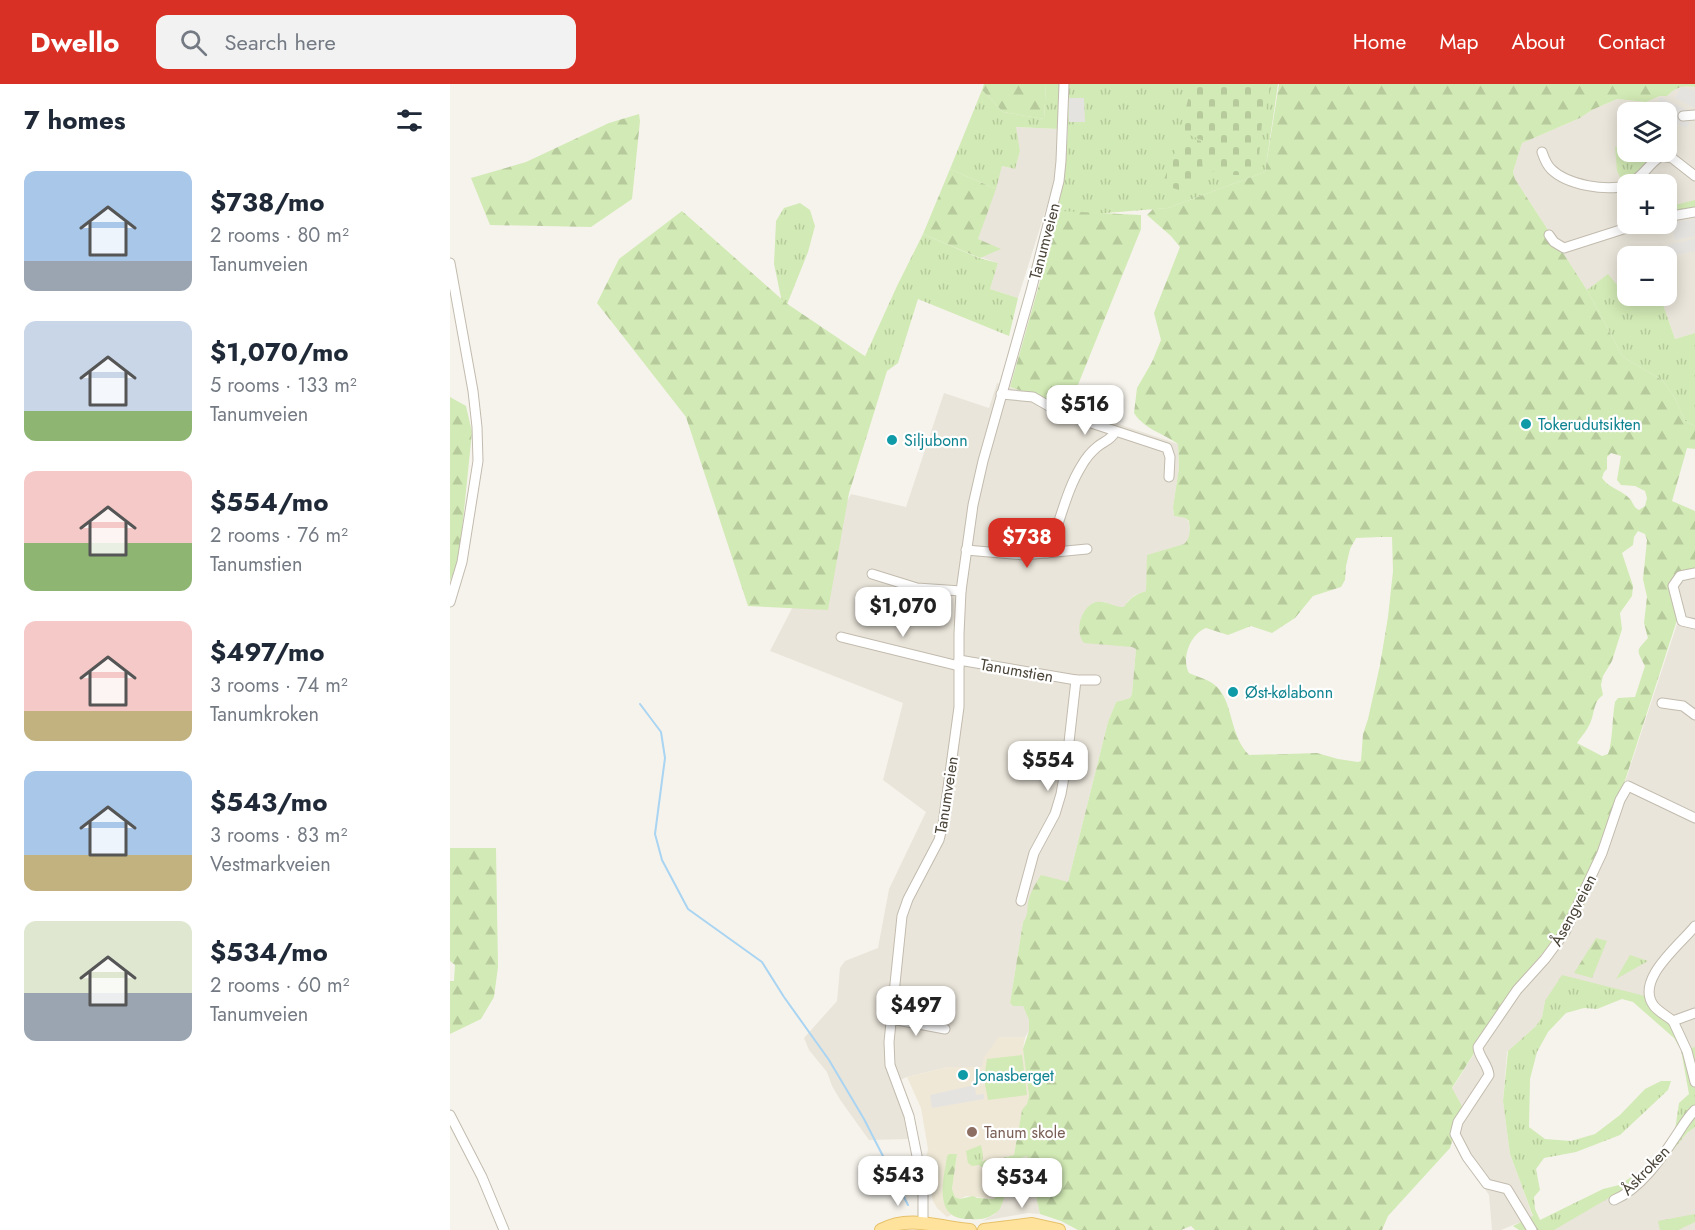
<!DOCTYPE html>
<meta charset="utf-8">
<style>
body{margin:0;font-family:Jost,sans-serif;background:#f2f2f3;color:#1f2937;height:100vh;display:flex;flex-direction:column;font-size:22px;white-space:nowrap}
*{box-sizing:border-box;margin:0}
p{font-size:20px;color:#747a83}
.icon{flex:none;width:33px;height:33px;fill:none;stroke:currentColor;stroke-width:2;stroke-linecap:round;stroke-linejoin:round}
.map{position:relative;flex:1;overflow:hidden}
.panel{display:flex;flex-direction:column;background:#fff;width:450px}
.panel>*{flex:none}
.fabs{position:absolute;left:1167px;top:18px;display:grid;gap:12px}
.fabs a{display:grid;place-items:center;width:60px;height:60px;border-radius:12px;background:#fff;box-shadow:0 3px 15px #0003;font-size:30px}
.price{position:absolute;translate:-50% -51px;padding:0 14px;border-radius:12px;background:#fff;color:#222;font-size:20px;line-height:39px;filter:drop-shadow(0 2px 3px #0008)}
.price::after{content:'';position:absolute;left:50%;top:36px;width:18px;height:14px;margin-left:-9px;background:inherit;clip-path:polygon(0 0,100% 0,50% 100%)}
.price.on{background:#d93025;color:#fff}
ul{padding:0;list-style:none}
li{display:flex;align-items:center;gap:18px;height:150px;padding:0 24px}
li span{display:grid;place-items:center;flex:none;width:168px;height:120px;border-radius:12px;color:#555}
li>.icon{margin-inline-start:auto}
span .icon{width:72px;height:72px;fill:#fffc;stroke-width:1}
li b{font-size:26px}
h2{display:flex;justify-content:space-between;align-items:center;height:72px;padding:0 24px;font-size:26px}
header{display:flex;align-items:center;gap:36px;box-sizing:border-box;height:84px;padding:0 30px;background:#d93025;color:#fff}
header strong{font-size:28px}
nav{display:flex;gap:33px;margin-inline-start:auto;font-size:21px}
.search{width:420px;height:54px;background:#f2f2f3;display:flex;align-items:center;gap:15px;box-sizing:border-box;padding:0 21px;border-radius:12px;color:#747a83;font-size:22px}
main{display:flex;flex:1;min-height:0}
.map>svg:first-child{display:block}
.residential{fill:#eae5da;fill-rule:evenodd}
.education{fill:#efe8d6}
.grass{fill:url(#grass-tufts);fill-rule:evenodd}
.forest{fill:url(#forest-firs);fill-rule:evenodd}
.cemetery{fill:url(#cemetery-stones)}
.pitch{fill:#d2eab5}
.parking{fill:#e5e3e0}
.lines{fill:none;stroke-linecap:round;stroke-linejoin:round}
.stream{stroke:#a9d4f2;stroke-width:2}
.minor-casing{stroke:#c2bbae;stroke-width:11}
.major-casing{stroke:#e6c16a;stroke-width:14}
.minor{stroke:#fff;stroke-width:9}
.major{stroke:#ffe39c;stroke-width:12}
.culture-dot{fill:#0f9aa8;stroke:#fff;stroke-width:2}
.education-dot{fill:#8d6e63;stroke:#fff;stroke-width:2}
.labels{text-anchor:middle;stroke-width:4.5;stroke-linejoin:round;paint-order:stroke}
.street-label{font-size:16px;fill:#4b4439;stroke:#fff}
.culture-label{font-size:16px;fill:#0d838f;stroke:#fff;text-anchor:start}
.education-label{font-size:16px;fill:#785e54;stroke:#fff;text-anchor:start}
</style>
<header>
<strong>Dwello</strong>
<div class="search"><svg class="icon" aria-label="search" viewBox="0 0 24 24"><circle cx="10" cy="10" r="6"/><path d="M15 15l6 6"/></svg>Search here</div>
<nav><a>Home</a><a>Map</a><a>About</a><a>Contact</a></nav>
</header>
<main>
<section class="panel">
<h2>7 homes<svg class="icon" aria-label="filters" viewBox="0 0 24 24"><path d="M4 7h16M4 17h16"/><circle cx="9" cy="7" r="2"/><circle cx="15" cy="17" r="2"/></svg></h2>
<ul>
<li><span style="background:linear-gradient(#a9c7e8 75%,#9aa5b1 0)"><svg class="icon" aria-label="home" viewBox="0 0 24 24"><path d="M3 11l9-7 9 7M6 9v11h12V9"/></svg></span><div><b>$738/mo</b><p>2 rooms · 80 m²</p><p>Tanumveien</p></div></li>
<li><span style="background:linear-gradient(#c9d6e8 75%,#8fb573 0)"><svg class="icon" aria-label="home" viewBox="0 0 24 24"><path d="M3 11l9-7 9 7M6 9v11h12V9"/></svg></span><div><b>$1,070/mo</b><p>5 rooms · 133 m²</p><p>Tanumveien</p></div></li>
<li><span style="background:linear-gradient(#f6c9c9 60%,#8fb573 0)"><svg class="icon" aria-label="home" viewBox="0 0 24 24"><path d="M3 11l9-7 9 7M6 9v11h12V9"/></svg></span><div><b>$554/mo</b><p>2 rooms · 76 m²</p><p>Tanumstien</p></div></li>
<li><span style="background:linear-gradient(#f6c9c9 75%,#c2b280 0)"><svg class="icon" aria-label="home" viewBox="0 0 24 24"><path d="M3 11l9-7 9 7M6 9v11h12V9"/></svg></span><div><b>$497/mo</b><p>3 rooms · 74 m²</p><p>Tanumkroken</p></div></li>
<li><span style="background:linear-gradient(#a9c7e8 70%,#c2b280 0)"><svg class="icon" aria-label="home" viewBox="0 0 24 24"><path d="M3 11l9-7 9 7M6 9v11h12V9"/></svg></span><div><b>$543/mo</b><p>3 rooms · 83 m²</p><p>Vestmarkveien</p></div></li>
<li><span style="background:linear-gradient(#dfe7d0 60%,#9aa5b1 0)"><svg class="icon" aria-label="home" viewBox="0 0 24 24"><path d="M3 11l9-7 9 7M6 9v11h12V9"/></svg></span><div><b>$534/mo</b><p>2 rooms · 60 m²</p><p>Tanumveien</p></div></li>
</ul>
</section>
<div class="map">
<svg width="1245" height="1146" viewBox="0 0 1245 1146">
<defs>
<pattern id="grass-tufts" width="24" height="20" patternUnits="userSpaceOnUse" patternTransform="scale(1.5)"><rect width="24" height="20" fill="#d2eab5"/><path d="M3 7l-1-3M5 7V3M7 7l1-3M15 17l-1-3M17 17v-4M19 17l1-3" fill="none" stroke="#b6ca9c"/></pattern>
<pattern id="forest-firs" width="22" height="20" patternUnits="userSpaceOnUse" patternTransform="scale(1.5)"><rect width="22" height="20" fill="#d2eab5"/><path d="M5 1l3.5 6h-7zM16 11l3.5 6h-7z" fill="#b6ca9c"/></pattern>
<pattern id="cemetery-stones" width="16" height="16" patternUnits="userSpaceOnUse" patternTransform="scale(1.5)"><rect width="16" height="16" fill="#d2eab5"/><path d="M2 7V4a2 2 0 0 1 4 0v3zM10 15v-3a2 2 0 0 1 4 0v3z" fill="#b6ca9c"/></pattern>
</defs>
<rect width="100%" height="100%" fill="#f6f3ec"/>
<!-- residential -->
<g class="residential">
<path d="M1234,1L1245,3V249L1225,255L1210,212H1216V172H1178L1177,205L1172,207L1158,191L1137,206L1065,95L1063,88L1072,59L1130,34L1142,26L1167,15L1196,18L1210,12H1217L1224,6ZM1178,28H1216V68H1178ZM1178,100H1216V140H1178Z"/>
<polygon points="565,43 609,45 605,96 568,214 540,205 548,179 530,173 528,155 552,82 565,85 570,67"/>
<polygon points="547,299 728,360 729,384 723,423 724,432 735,434 739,438 740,450 738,456 734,460 698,471 696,507 685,511 678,517 675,523 665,523 655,518 645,518 640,521 633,529 686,565 682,610 680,614 666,618 658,638 618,798 578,818 578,832 573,838 560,919 563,922 573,922 579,936 579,947 575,953 549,954 532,983 498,983 457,993 442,1000 453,1030 459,1055 419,1056 391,1017 382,1002 377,988 359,966 354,954 387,917 390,884 395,877 428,864 439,805 476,728 433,696 453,619 320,567 401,410 456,423 494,309 539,324"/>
<polygon points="1245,490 1245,963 1231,966 1220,941 1198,920 1195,912 1095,917 1092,933 1086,942 1057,968 1053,1017 1060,1070 1083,1133 1051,1146 1042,1146 1039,1111 1001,1054 1013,1024 1002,1005 1073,892 1135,820 1228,537 1228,493"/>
<polygon points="1245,1043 1245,1146 1103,1146 1207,1086 1237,1049"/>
<polygon points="577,1072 590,1130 578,1129 532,1137 545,1130 556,1079"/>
</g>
<!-- education -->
<polygon class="education" points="549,953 575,953 573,965 579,1012 577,1020 572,1027 564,1071 545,1076 541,1089 536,1091 536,1102 545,1111 544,1115 516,1112 510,1115 505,1113 502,1105 507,1070 500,1070 497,1072 493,1104 496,1123 501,1131 497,1133 487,1124 483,1117 475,1080 478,1065 471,1024 457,993 498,983 532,983 534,973"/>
<!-- grass -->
<g class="grass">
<polygon points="596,0 610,0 609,45 566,43 570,67 565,85 552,82 546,105 500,85 532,6 553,28 594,35"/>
<path d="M619,0H828L815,88L718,124L606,133C618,85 618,48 619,0Z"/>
<path d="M1165,63L1177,64L1178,68H1199L1203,71C1201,86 1185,92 1173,99L1167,87Z"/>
<polygon points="1245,116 1245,126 1217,132 1217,123"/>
<polygon points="350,119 360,126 365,142 358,168 334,228 324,180 326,137 334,124"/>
<polygon points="473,150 529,174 548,179 540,205 568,214 559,252 468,215 448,279 437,287 412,279 447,202"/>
<polygon points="1158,190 1172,207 1177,205 1178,212 1210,212 1225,255 1245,249 1245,342 1235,337 1225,314 1212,296 1173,273 1137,206"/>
<polygon points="1180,871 1198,877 1166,895"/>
<path d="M1112,891L1195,912L1198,920L1220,941L1231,966L1245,963V1043L1237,1049L1207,1086L1104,1146H1069L1063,1142L1083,1132L1060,1070L1053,1017L1058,967L1086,942L1092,933L1095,917ZM1172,915L1183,918L1224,954L1231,966L1239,1010L1229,1019L1225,1046L1197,1083L1169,1101L1153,1105L1090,1136L1085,1125L1084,1113L1090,1106L1086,1085L1094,1074L1126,1068L1170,1051L1218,1006L1221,997H1211L1195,1005L1170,1031L1145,1050L1121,1057L1095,1055L1079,1043L1080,995L1087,968L1098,948L1116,929L1134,924L1147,925Z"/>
<polygon points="531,1061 533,1071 532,1078 535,1076 540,1080 536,1086 529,1081 522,1082 518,1079 516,1067"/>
<polygon points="1245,1130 1245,1138 1228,1146 1210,1146 1208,1137"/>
</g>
<!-- forest -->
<g class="forest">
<polygon points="534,0 596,0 594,35 553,28 532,6"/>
<path d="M829,0H1245V3C1232,1 1227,3 1217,12H1210L1196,18L1167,15L1142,26L1130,34L1072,59L1063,88L1065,95L1137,206L1173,273L1212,296L1225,314L1235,337L1245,342V365L1237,364L1222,417L1245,427V490L1228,493L1227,536L1135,820L1073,892L1002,1004L1013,1024L1000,1064L938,1132L932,1146H745L741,1142L731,1146H628L611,1137L590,1130L577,1072L556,1079L554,1114L550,1125C541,1134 533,1136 521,1135C515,1135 508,1135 502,1131C486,1120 495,1088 497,1072L499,1070H507L502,1105L505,1113L510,1115L523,1112L527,1114L544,1115L545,1111C536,1106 536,1101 536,1091L541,1089L545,1076L564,1071L572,1026L577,1020L579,1012L573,965L579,947V936L573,922H563L560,919L573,838C578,831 577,827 578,819C580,809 585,800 591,791L618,798L658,638L666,618L680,614L682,610L686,565L682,563L634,559C624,548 631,522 646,518C656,516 663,523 674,523C680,514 686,510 696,507L697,471L734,460C741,453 740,446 739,437L735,434L724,432L723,423L729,384L728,360C713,349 694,345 684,329L687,304L702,278L711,256L704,229L730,163L721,152L697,131L703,125L718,124L815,88ZM1161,369L1171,372L1167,396L1171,401L1185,402L1195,407L1197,414L1195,422L1189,426C1183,423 1184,420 1180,415C1172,406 1160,405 1152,394L1154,388L1157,385V373ZM1188,447L1195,450L1197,456L1193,495L1197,513L1194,539L1198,554C1186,568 1186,564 1195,582L1185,613L1168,614L1165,618C1162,633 1163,657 1158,670L1152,672L1127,659C1132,652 1138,645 1141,637C1145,627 1143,618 1153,611L1151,601L1153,592L1162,577L1172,545L1170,529L1182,512L1183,502L1172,469L1183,461L1184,453ZM930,453H942L943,487L938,533L930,581L918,635L913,650L911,677L908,678L888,675L867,669L799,671C780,652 783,620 768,604C761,596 748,593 739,589C731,575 740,550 756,544L778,551L801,542L822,549L845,534L863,512L891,503L895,496L896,482L900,465L906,454Z"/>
<polygon points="189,30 190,37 182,115 141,143 40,141 21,94 76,78 159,39"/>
<polygon points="500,85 546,105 528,155 551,165 530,174 473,150"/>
<polygon points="232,127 336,219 437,287 399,409 378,526 298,522 236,333 147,219 169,175"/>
<polygon points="610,127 691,131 691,145 619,323 560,303"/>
<polygon points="0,313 16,322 22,348 9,476 0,497"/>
<polygon points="0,764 46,764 48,883 44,913 31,935 0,950 0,897 4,897 5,881 0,877"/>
<polygon points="1146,854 1157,857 1142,894 1124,889"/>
</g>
<!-- cemetery -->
<g class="cemetery">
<path d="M742,0H822L812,39L808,83C791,97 775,89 756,86L754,57L730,47Z"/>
<polygon points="731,53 751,57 753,91 746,91 740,107 736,108 716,102 713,98"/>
</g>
<!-- pitch -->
<polygon class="pitch" points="572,971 577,1011 538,1016 534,995 537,975"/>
<!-- parking -->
<g class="parking">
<polygon points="1231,3 1245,7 1245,24 1225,14"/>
<polygon points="1210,13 1244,29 1237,44 1217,35 1216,28 1205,28"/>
<polygon points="619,14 634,14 635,38 619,38"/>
<polygon points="1245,135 1245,152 1225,156 1221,139"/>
<polygon points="1245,155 1245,167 1221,172 1218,161"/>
<polygon points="525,1001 526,1011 534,1010 534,1015 482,1024 480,1011"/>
</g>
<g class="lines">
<!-- stream -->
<polyline class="stream" points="190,620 211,648 215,674 205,750 212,776 238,825 312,878 334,913 379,976 414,1035 458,1121"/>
<!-- minor casing -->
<g class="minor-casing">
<g id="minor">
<polyline points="1233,32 1245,31"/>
<path d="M1092,68C1094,74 1096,80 1101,85C1117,101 1157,108 1178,101"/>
<path d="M1178,100C1193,94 1198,80 1211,72L1222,74L1245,92"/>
<polyline points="1216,133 1245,128"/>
<polyline points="1099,151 1104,158 1114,164 1189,140"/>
<polyline points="0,179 23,307 27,343 28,377 12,478 0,518"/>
<polyline points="551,310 583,313 611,329 717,364 720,373 719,393"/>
<polyline points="516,466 574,471 637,465"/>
<path d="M597,469C610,441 615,408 632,381C636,374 641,368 647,363C654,357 660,357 665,348"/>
<polyline points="1245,489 1230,492 1223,502 1232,537 1245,540"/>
<polyline points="422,490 467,504 511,507"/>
<polyline points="391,553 509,582"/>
<polyline points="509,576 626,596 646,596"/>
<polyline points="1212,619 1233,622 1245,631"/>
<polyline points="571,817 584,769 605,730 611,710 617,676 626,596"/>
<path d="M1245,842C1230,861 1184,896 1204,922C1209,928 1217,932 1223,937L1245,929"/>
<polyline points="442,935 495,945"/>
<polyline points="1223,937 1237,967 1245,998"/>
<polyline points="0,1031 32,1093 54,1146"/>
<path d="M1164,1116C1190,1105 1211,1075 1226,1052C1232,1043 1237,1034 1245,1026"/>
<polyline points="473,1138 473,1102 459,1032 440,981 439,958 452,832 458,815 489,756 493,740 509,623 509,550 511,507 523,421 533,377 581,207 609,97 611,77 614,0"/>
<path d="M1082,1146L1057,1105L1037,1100L1017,1073L1005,1050L1008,1038L1039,991C1038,980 1028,972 1028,963L1067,906L1095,875L1115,848L1152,769L1170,716L1178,702L1245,734"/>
</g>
</g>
<!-- major casing -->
<g class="major-casing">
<g id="major">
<path d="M431,1146C461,1130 489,1144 520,1146"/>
<polyline points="534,1146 582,1140 609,1146"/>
</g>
</g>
<!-- minor -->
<use href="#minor" class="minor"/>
<!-- major -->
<use href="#major" class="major"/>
</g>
<!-- markers -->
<g class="culture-dot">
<circle cx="1076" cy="340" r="6"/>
<circle cx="442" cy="356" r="6"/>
<circle cx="783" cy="608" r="6"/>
<circle cx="513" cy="991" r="6"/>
</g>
<circle class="education-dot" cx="522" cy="1048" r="6"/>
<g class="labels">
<!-- street labels -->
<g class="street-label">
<text transform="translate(594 157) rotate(-75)" y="6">Tanumveien</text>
<text transform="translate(567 586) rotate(10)" y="6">Tanumstien</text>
<text transform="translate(496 711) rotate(-81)" y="6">Tanumveien</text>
<text transform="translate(1123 826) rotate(-62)" y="6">Åsengveien</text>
<text transform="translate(1195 1086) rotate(-46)" y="6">Åskroken</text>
</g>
<!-- culture labels -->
<g class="culture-label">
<text x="1088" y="346">Tokerudutsikten</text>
<text x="454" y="362">Siljubonn</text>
<text x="795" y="614">Øst-kølabonn</text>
<text x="525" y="997">Jonasberget</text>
</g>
<!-- education labels -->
<g class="education-label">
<text x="534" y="1054">Tanum skole</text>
</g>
</g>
</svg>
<div class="fabs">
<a><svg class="icon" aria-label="layers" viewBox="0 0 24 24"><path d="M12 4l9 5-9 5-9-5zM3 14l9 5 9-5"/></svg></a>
<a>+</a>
<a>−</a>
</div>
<b class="price" style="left:635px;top:352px">$516</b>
<b class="price on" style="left:577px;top:485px">$738</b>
<b class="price" style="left:453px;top:554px">$1,070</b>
<b class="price" style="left:598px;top:708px">$554</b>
<b class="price" style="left:466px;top:953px">$497</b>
<b class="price" style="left:448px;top:1123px">$543</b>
<b class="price" style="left:572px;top:1125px">$534</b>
</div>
</main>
